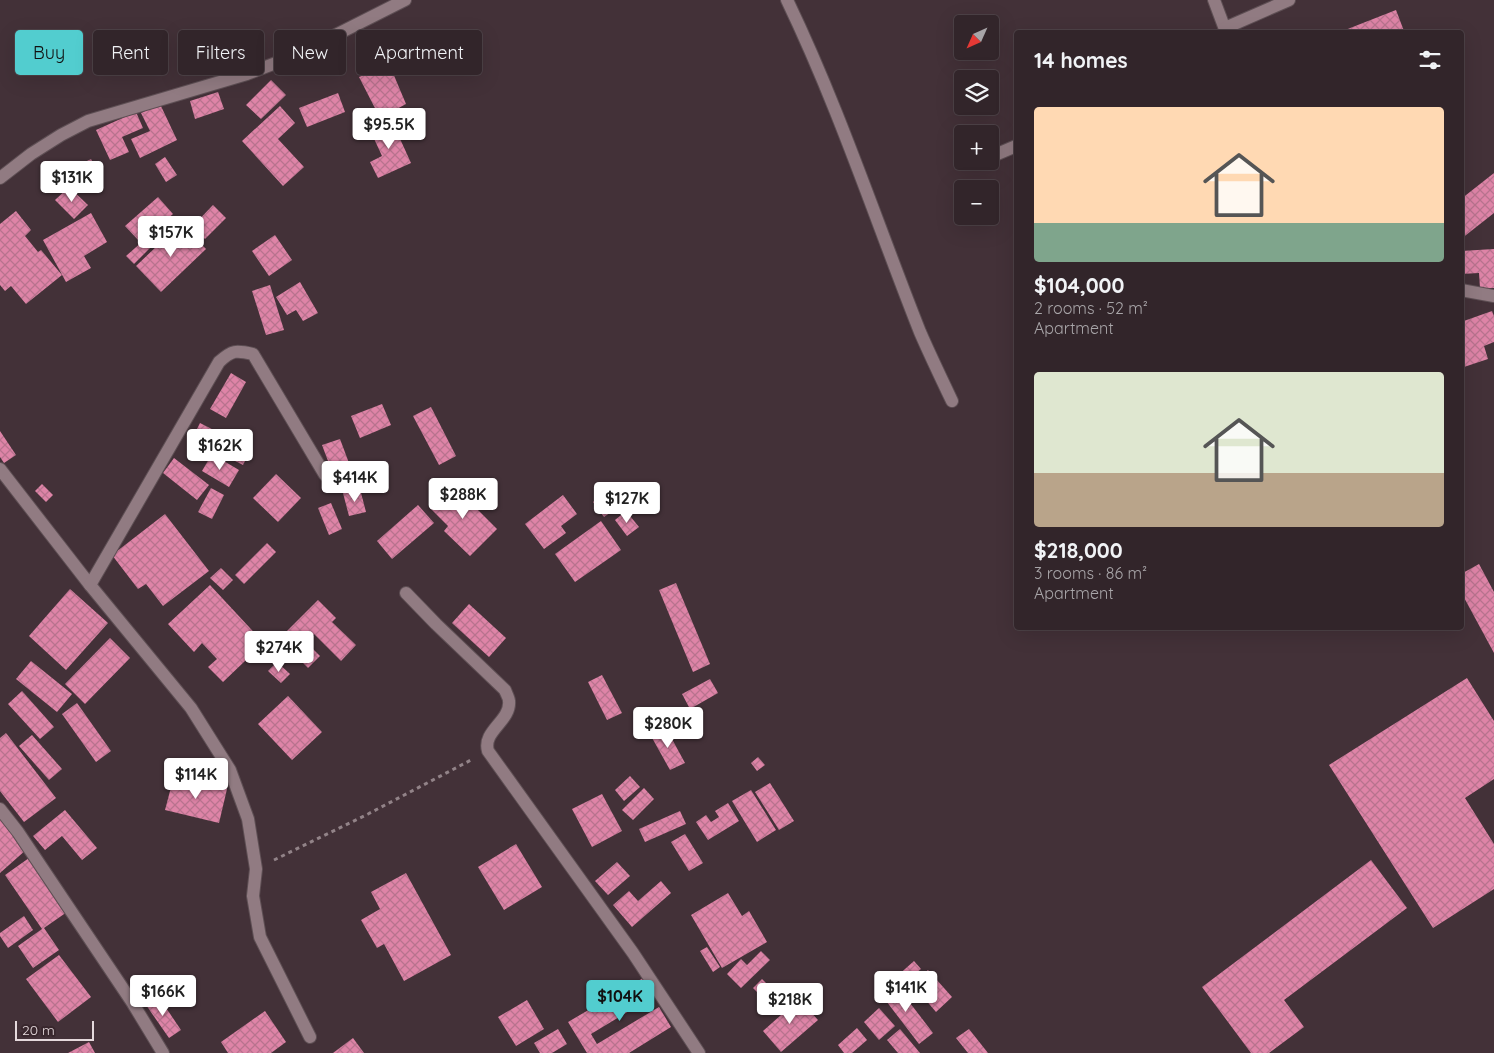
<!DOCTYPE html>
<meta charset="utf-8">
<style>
body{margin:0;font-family:Quicksand,sans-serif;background:#3a2d32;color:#f1f3f6;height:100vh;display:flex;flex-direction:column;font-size:19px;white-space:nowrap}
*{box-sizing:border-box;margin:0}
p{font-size:16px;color:#a8a5a8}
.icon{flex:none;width:28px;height:28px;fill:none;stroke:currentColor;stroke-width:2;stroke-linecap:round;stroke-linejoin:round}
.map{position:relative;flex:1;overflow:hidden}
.details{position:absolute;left:1014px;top:30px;width:450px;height:600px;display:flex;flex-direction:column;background:#32252a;border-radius:5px;box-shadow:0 5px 20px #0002,0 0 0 1px #4d4247}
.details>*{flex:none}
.banner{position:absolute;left:15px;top:30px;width:475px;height:45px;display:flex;gap:10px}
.needle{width:32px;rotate:225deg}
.buttons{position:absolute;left:954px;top:15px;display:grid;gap:10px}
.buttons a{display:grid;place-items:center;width:45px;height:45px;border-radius:5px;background:#32252a;box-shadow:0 5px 20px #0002,0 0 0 1px #4d4247;font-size:25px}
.scale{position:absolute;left:15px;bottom:12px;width:79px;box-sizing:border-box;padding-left:5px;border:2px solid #e5d9dc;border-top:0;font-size:14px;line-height:18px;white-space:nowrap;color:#e5d9dc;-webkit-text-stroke:4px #39272d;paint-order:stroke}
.price{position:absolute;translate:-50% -42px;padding:0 11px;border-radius:5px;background:#fff;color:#222;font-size:16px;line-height:32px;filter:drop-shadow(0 1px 2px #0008)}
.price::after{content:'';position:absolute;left:50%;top:30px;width:15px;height:11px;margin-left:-8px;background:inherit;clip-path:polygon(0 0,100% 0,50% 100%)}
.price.selected{background:#52cdcf;color:#111}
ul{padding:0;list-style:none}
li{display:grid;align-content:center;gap:10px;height:265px;padding:0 20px}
li span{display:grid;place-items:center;height:155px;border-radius:5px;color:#555}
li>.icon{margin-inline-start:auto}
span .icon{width:90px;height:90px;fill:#fffc;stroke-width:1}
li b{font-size:21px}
h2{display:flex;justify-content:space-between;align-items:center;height:60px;padding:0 20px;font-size:21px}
.tag{padding:0 18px;border-radius:5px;background:#32252a;box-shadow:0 5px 20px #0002,0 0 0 1px #4d4247;font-size:18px;line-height:45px}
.tag.selected{background:#52cdcf;color:#111}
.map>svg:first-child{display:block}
.building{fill:url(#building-cross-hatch)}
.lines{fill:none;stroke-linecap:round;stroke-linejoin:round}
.street-casing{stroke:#5e4f54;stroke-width:14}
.path{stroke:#928388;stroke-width:3;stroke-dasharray:4 4;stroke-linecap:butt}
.street{stroke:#917b82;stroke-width:12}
</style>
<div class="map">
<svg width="1494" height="1053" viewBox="0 0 1494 1053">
<defs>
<pattern id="building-cross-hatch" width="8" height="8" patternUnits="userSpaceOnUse" patternTransform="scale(1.25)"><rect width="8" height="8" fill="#de84a7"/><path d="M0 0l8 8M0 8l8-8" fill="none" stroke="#b8738e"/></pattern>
</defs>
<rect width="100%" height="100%" fill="#433138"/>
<!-- building -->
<g class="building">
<polygon points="1396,10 1404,31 1400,32 1340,32"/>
<polygon points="390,66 406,104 380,118 359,77"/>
<polygon points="271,80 286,95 261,119 246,105"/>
<polygon points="218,92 224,109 195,119 190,101"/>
<polygon points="338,93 345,112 307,127 299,108"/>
<polygon points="160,104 177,140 140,158 131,139 150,131 141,113"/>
<polygon points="280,106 295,123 278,139 304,167 283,186 242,141"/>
<polygon points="136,112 143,128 122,137 129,152 110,160 96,130"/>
<polygon points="392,121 411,163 378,178 370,162 382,156 370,130"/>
<polygon points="165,157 177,175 166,182 155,164"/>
<polygon points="91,159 101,179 77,191 67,171"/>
<polygon points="1494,173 1494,213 1461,239 1461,199"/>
<polygon points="69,187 88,205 74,219 55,200"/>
<polygon points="158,197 173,214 140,242 125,226"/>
<polygon points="213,205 226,218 205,239 192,227"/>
<polygon points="16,211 31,230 25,236 38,252 41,250 62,275 26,304 11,286 5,291 0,285 0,224"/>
<polygon points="91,213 107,242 84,256 91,268 66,282 43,240"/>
<polygon points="181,223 206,249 161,292 136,266"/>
<polygon points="275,235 292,260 269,276 252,251"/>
<polygon points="143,241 150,248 134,264 126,256"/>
<polygon points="1494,249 1494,288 1480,288 1479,273 1461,274 1461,251"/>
<polygon points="300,282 318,313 303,321 296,310 287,315 276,297"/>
<polygon points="270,285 284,330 266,335 252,291"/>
<polygon points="1492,311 1494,316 1494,342 1484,346 1488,359 1461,368 1461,322"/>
<polygon points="231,373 246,382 226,418 210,409"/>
<polygon points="382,404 391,425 360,438 351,416"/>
<polygon points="431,407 456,456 439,465 413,416"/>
<polygon points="200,423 251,449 243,465 192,439"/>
<polygon points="0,431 16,455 4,463 0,457"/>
<polygon points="340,439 352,471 334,477 322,445"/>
<polygon points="212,454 239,470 229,487 202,471"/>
<polygon points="174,458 209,485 197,500 163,473"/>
<polygon points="276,474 301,498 278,522 253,498"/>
<polygon points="457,481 465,488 461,493 497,529 470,556 444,531 448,526 430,508"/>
<polygon points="42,484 53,495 46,502 35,491"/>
<polygon points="211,488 224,495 212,519 198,512"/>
<polygon points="360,489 366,512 349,516 343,493"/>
<polygon points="606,492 618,507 604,517 593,502"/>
<polygon points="563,495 577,514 561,526 566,533 544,549 525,524"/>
<polygon points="331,503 342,529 329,535 318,508"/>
<polygon points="418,505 434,523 392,559 377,541"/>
<polygon points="626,511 639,527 627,536 615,520"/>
<polygon points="165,514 209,571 163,606 146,584 138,589 112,555"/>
<polygon points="601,521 621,550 575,582 555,554"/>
<polygon points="267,543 276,552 244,584 235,575"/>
<polygon points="1479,564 1494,592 1494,653 1461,592 1461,574"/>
<polygon points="221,568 233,580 223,590 210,578"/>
<polygon points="676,583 710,664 693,672 659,590"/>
<polygon points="210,585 264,643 223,682 208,667 217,659 202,643 194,652 168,624"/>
<polygon points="70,589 108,623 66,670 29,636"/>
<polygon points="318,600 336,618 332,622 356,645 341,661 314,634 298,650 283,635"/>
<polygon points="469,604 506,638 489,657 452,623"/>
<polygon points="110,638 130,658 85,704 65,684"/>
<polygon points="308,644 320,656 308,668 296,656"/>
<polygon points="31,661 72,694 57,712 16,679"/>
<polygon points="277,662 290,674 281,683 268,671"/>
<polygon points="602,675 622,713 607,720 588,682"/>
<polygon points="1467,678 1494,721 1494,779 1465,798 1494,844 1494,889 1433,928 1329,765"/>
<polygon points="710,679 718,693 690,709 682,694"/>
<polygon points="22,691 54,727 40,739 8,704"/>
<polygon points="288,696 322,732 292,760 258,724"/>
<polygon points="77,703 111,751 96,762 62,714"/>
<polygon points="666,728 685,763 670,770 651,736"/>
<polygon points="6,733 56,798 24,822 0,791 0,738"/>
<polygon points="32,735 62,769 49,780 19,746"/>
<polygon points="758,757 765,765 757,771 751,763"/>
<polygon points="174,776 227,789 219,823 165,810"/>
<polygon points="630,776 640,787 624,801 615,790"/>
<polygon points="770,783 794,821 779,830 755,792"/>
<polygon points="644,788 654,799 633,820 622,810"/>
<polygon points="751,790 776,830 757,842 732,801"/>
<polygon points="602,794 622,831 592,847 572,809"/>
<polygon points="728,803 739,821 708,840 696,822 706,815 711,822 719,817 715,811"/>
<polygon points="65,810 97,848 82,860 62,836 45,850 33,836"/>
<polygon points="680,811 686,824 645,842 639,829"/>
<polygon points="0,818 27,849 0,873"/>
<polygon points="685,834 703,863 689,871 671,842"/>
<polygon points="516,844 542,887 504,910 478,867"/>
<polygon points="29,858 67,912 44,928 59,950 33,968 18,946 42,929 5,875"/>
<polygon points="1371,860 1407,908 1284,1000 1304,1027 1269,1053 1251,1053 1202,987"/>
<polygon points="617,862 630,876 608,895 595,881"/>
<polygon points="406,873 451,955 404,981 384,944 377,948 361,920 380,909 371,892"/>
<polygon points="661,881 671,893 632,927 613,905 629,891 638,901"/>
<polygon points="728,893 742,916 749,911 767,942 722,968 691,915"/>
<polygon points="24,916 33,930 8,948 0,936 0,933"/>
<polygon points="707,947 720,967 713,972 700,951"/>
<polygon points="761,951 770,960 741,988 727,974 741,959 747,965"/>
<polygon points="59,955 91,997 58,1022 26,979"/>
<polygon points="914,961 921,969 902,985 896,977"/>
<polygon points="928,970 952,997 936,1012 912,984"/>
<polygon points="643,978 654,996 591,1034 597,1044 659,1007 671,1027 629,1053 587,1053 568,1022"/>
<polygon points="762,979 769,986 760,995 753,988"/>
<polygon points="894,982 933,1033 919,1044 880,993"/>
<polygon points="158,996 181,1030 169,1038 146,1005"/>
<polygon points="799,999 818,1020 781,1052 763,1031"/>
<polygon points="527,1000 544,1029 516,1046 498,1017"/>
<polygon points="879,1008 895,1026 879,1040 864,1022"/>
<polygon points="265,1011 286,1042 271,1053 228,1053 221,1042"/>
<polygon points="857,1028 867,1040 852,1053 844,1053 838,1045"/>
<polygon points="558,1029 567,1044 552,1053 540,1053 534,1043"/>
<polygon points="900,1029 920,1053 898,1053 887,1040"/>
<polygon points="969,1029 988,1053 968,1053 956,1038"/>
<polygon points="353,1038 364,1053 333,1053"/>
<polygon points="89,1042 95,1053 68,1053"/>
</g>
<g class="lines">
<!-- street casing -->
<g class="street-casing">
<g id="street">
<path d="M787,0C839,108 876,221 920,332C930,355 941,378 952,401"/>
<polyline points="1214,0 1226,32"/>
<polyline points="1225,28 1289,0"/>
<polyline points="995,155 1016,146"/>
<polyline points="0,178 31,154 61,135 88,121 247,74 294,56 405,0"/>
<polyline points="1461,290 1494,296"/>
<polyline points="0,469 90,585 191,708 230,770 248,819 256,869 253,896 260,937 310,1037"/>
<path d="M90,585L219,362C232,350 236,350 253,354L325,475"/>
<path d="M406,593L436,624L505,690C506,693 509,698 509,701C511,721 482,731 488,751L633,953L699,1053"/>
<polyline points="0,809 18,832 132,1002 163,1053"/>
</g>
</g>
<!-- path -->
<polyline class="path" points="274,860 368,814 471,760"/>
<!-- street -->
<use href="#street" class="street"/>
</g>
</svg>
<div class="buttons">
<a><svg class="needle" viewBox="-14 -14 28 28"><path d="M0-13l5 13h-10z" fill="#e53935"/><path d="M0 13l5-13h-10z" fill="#a8a5a8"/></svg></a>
<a><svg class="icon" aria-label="layers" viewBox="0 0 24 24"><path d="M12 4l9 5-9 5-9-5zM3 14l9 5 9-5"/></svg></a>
<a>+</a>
<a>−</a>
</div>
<div class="scale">20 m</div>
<b class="price" style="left:389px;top:150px">$95.5K</b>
<b class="price" style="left:72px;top:203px">$131K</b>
<b class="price" style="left:171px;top:258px">$157K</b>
<b class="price" style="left:220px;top:471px">$162K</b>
<b class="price" style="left:355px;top:503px">$414K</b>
<b class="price" style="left:463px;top:520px">$288K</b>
<b class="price" style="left:627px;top:524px">$127K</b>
<b class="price" style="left:279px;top:673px">$274K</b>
<b class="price" style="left:668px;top:749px">$280K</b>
<b class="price" style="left:196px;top:800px">$114K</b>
<b class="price" style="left:906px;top:1013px">$141K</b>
<b class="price" style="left:163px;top:1017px">$166K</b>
<b class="price selected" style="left:620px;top:1022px">$104K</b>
<b class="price" style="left:790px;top:1025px">$218K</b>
<div class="banner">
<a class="tag selected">Buy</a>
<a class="tag">Rent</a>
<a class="tag">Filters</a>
<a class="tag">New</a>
<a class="tag">Apartment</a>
</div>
<section class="details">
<h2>14 homes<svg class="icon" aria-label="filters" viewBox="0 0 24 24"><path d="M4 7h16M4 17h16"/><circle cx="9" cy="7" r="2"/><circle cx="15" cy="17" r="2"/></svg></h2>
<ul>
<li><span style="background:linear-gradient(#ffd9b3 75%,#7fa58c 0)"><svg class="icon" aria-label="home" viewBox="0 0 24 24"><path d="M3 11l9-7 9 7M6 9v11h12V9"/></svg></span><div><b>$104,000</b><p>2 rooms · 52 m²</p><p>Apartment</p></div></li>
<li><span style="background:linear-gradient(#dfe7d0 65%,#b9a48a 0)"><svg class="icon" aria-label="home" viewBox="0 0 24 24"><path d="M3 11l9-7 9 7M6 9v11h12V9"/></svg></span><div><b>$218,000</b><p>3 rooms · 86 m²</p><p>Apartment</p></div></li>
</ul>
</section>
</div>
